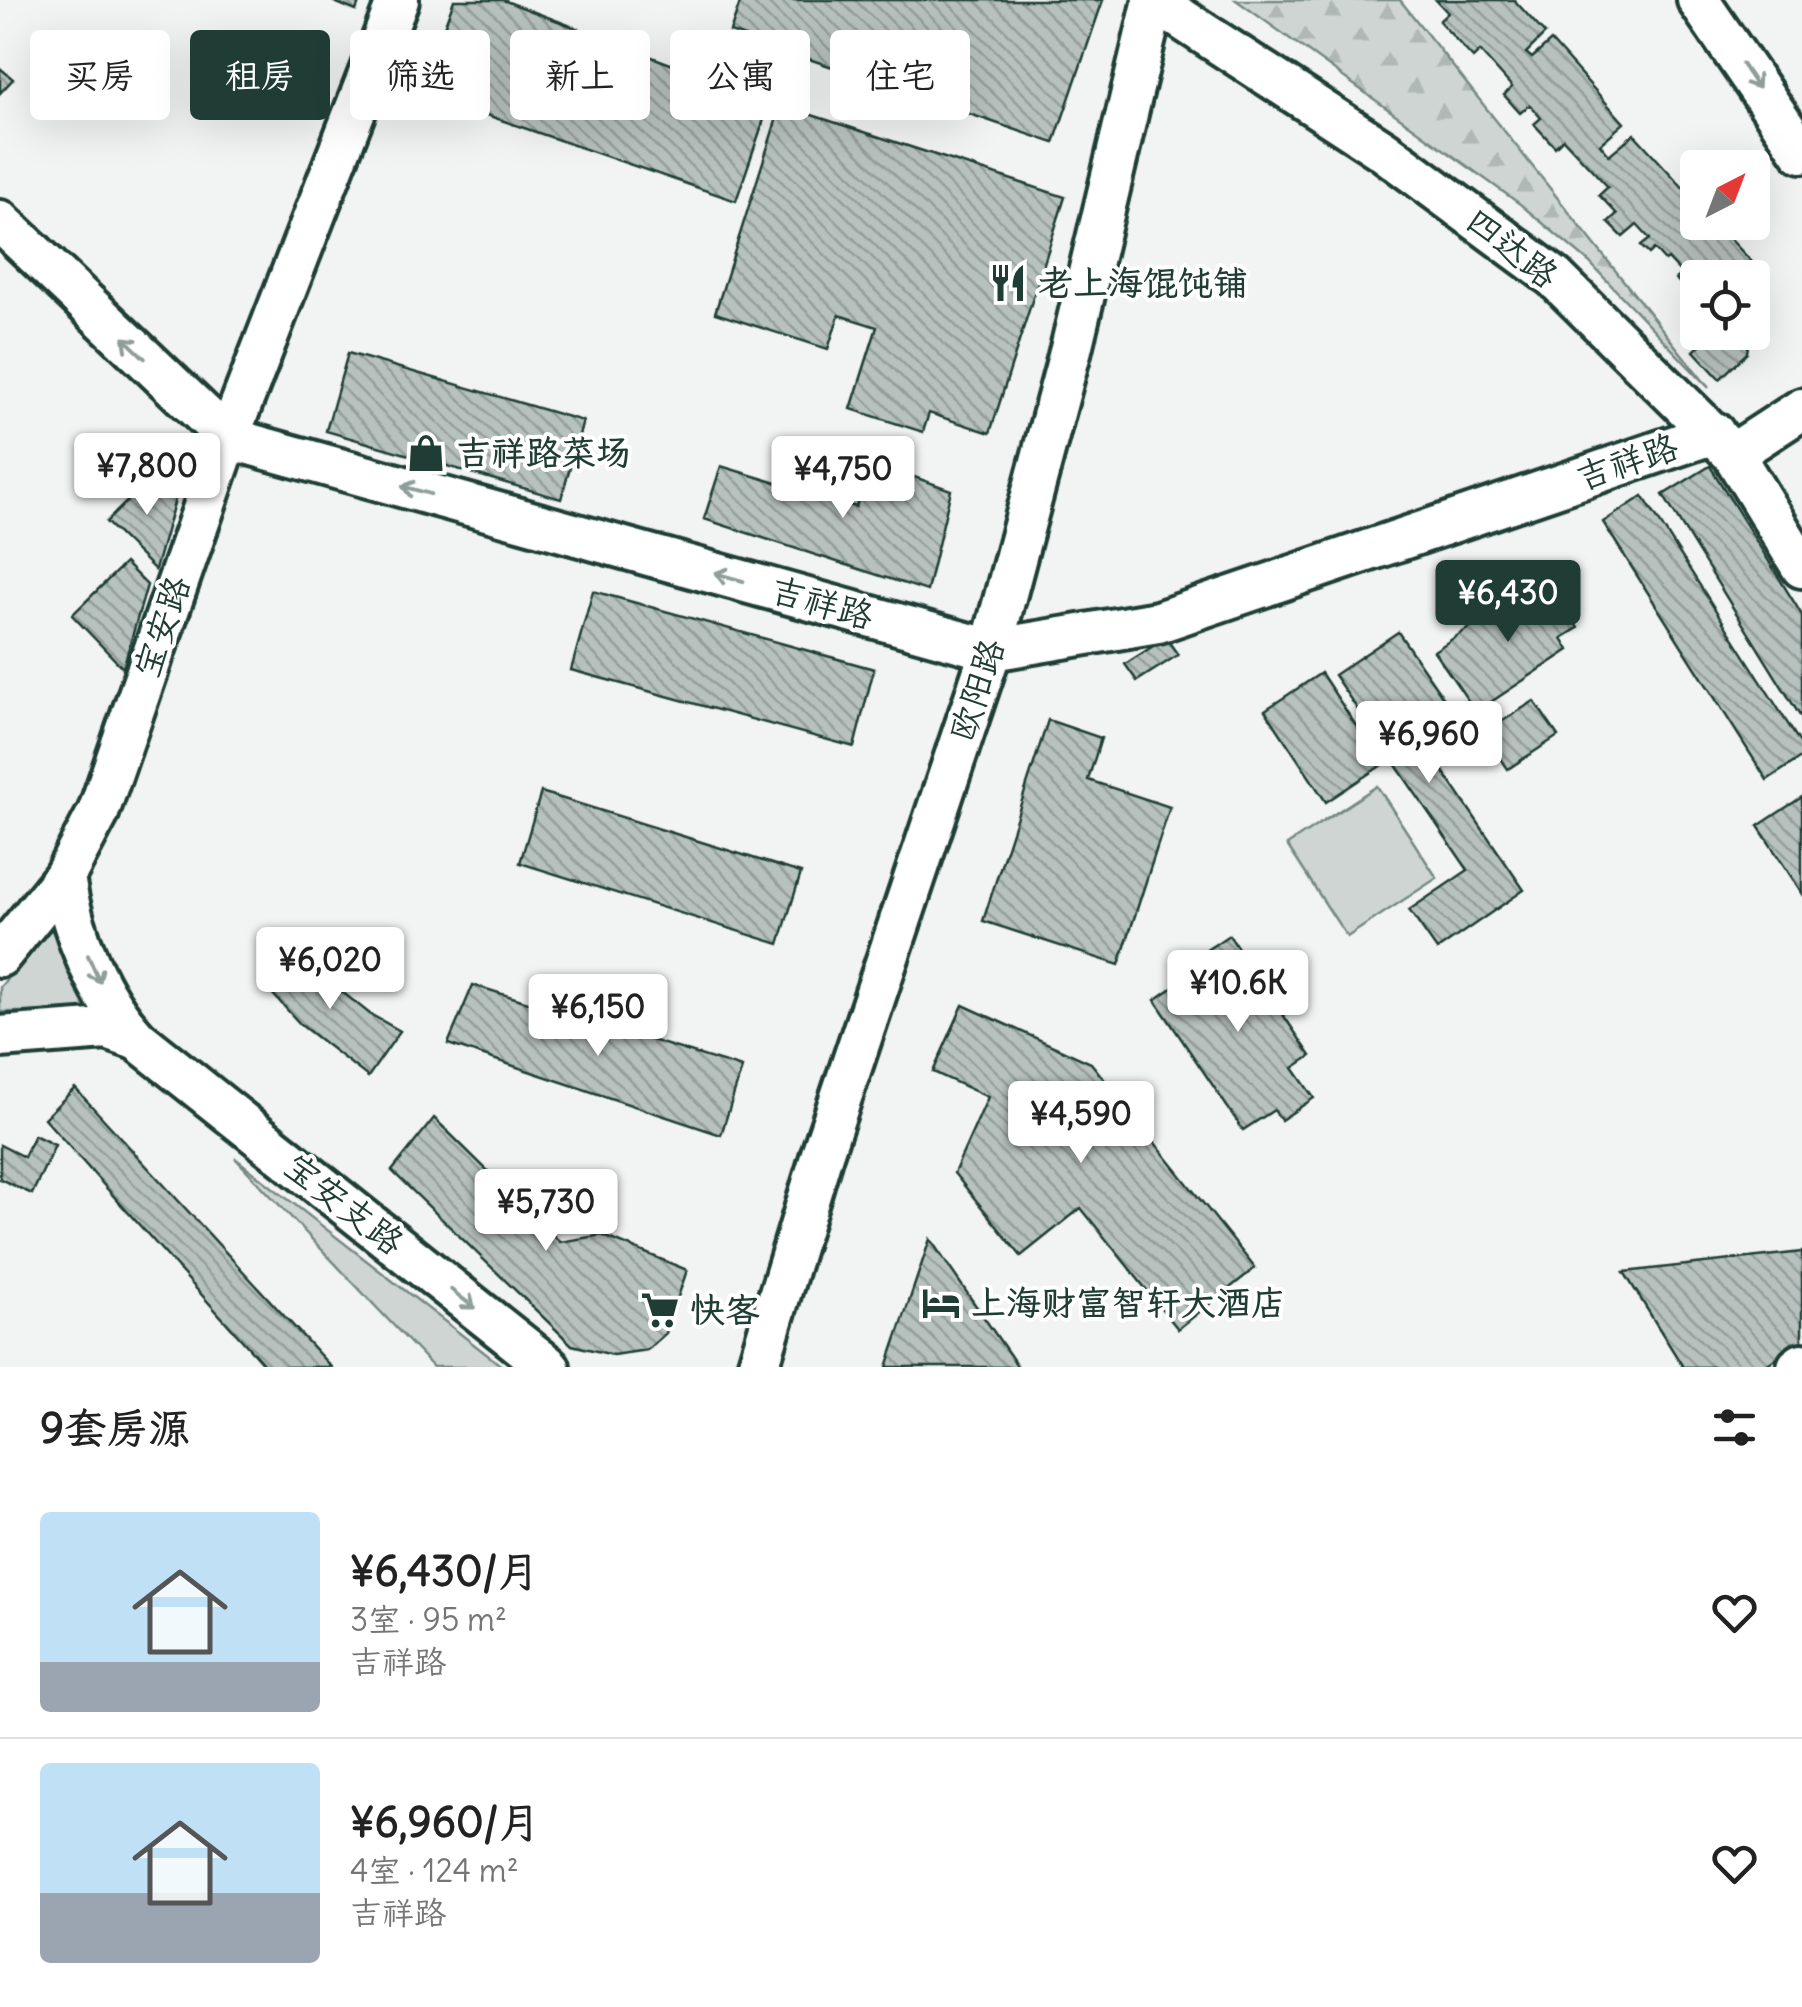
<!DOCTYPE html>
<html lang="zh">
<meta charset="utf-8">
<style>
body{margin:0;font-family:Delius,"LXGW WenKai TC",sans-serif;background:#f2f2f2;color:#222;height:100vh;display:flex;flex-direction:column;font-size:38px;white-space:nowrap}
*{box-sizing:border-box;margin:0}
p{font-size:32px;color:#767676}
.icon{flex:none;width:55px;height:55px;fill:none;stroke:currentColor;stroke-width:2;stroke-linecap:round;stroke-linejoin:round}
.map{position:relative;height:1367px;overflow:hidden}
.panel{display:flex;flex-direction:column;background:#fff;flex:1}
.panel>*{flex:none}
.hud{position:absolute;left:30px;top:30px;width:1000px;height:90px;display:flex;gap:20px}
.needle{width:65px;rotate:42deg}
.fabs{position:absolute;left:1680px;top:150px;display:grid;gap:20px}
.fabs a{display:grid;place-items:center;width:90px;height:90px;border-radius:10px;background:#fff;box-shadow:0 10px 40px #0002;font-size:50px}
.price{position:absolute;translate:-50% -85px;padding:0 22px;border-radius:10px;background:#fff;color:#222;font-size:32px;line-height:65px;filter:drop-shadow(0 2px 5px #0008)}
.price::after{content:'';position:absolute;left:50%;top:60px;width:30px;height:22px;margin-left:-15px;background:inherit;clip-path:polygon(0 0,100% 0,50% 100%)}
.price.current{background:#1f3d34;color:#fff}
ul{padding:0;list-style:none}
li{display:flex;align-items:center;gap:30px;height:250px;padding:0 40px}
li+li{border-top:2px solid #e0e0e0}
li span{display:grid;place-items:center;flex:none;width:280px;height:200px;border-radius:10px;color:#555}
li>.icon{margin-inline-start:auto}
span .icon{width:120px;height:120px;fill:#fffc;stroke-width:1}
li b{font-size:42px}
h2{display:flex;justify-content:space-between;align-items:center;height:120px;padding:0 40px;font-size:42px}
.chip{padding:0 35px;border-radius:10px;background:#fff;box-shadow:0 10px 40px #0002;font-size:35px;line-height:90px}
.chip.current{background:#1f3d34;color:#fff}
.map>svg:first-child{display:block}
.green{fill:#ced5d3;stroke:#768984;stroke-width:2.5}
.forest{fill:url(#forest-firs);stroke:#768984;stroke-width:2.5}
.building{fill:url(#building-back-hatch);stroke:#1f3d34;stroke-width:2.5}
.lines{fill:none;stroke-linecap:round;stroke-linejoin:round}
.minor-casing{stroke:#1f3d34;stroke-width:48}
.minor{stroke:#fff;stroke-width:40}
.oneway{stroke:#8f9e9a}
.labels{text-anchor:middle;stroke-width:8;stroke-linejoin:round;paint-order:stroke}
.street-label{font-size:35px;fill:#1f3d34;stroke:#fff}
.poi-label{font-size:35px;font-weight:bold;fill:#1f3d34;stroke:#fff;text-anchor:start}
</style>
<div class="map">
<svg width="1802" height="1367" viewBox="0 0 1802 1367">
<defs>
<pattern id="forest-firs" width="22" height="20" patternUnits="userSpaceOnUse" patternTransform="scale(2.5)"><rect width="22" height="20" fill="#ced5d3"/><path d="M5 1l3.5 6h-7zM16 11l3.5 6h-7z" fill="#b0b8b6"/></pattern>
<pattern id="building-back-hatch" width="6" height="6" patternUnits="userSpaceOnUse" patternTransform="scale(2.5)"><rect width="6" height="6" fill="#b7c1bd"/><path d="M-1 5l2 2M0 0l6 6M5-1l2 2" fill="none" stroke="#949e9a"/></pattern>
</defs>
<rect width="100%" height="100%" fill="#f2f3f3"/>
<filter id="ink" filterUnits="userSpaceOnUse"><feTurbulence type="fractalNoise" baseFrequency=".01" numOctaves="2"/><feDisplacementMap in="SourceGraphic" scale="20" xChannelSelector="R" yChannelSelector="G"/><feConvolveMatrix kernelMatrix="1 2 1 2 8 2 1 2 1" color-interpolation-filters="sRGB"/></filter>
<g filter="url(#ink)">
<!-- green -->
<g class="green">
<polygon points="1377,786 1437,878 1347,937 1287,845"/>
<polygon points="51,929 91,1012 0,1012 0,987"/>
<polygon points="235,1158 503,1367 433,1367"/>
</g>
<!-- forest -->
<polygon class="forest" points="1236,0 1400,0 1709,388 1589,262 1520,204"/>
<!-- building -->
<g class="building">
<polygon points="330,0 360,0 356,11"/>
<polygon points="454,0 503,0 770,102 736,201 420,92"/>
<polygon points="741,0 1103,0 1054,143 730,32"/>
<polygon points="1436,0 1514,0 1545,34 1526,53 1532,58 1551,41 1624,123 1600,144 1609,155 1634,134 1698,204 1698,222 1701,222 1688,234 1695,242 1715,223 1768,279 1760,287 1766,292 1755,303 1752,317 1752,278 1698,278 1698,313 1687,302 1692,297 1676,279 1681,273 1668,259 1665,261 1654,249 1649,254 1641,246 1650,239 1637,225 1623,237 1608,222 1617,214 1599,195 1608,187 1563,139 1555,147 1534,124 1541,118 1530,105 1520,113 1504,95 1512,87 1480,51 1473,58 1439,21 1448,13"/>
<polygon points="0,68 13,79 0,93"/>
<polygon points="781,105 1065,197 990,433 929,413 923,432 851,409 877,327 839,315 828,349 715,313"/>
<polygon points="1698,332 1750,332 1747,353 1720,379 1694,351 1705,340"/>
<polygon points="348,353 583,421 561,499 326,431"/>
<polygon points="869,461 951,490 927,591 704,519 721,466 856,507"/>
<polygon points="1710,466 1802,615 1802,719 1663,495"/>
<polygon points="159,470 178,489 155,570 106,522"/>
<polygon points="1643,496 1802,746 1802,757 1767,780 1603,522"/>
<polygon points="125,563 147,585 123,668 72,615"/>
<polygon points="1545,578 1578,628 1562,638 1569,650 1476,712 1434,651"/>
<polygon points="593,591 874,669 854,747 571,670"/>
<polygon points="1398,632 1449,706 1415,730 1524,890 1437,950 1409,910 1468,870 1334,675"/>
<polygon points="1166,638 1178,655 1137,681 1125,664"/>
<polygon points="1321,673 1382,765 1326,802 1265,710"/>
<polygon points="1534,701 1558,736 1508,769 1484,733"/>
<polygon points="1048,720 1101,738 1088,780 1170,807 1119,965 983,921"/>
<polygon points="541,792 801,873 779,944 520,863"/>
<polygon points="1802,797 1802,893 1758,826"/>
<polygon points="1229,935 1311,1056 1293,1068 1314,1098 1281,1120 1274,1110 1243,1130 1155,1000 1185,979 1178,969"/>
<polygon points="309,946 337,988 370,1014 400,1031 368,1077 301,1025 261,981"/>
<polygon points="473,985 742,1068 721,1135 448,1044"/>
<polygon points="963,1005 1091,1063 1255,1268 1178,1329 1081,1208 1021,1256 954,1173 988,1097 933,1072"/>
<polygon points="75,1088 331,1367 266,1367 44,1118"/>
<polygon points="434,1118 560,1242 602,1235 687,1270 666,1333 647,1350 613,1355 572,1345 392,1171"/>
<polygon points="34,1135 55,1145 32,1194 0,1179 0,1145 24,1157"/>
<polygon points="930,1239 1018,1367 887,1367"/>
<polygon points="1802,1252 1802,1341 1763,1367 1683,1367 1624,1272"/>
</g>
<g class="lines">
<!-- minor casing -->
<g class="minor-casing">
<g id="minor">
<polyline points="1698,0 1802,152"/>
<polyline points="1154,1 1384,151 1554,277 1733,454 1802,567"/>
<polyline points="0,221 228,438 991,650 1158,622 1714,433"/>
<polyline points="1733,454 1802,409"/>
<path d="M64,877C72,934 98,997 138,1040L549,1367"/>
<polyline points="0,956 64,877 98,813 228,438 398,0"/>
<polyline points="0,1037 107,1029 138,1040"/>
<polyline points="758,1367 822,1154 991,650 1071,349 1154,0"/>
<polyline points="1798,1367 1802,1364"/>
</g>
</g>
<!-- minor -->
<use href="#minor" class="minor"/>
</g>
<!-- one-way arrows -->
<defs><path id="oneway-shaft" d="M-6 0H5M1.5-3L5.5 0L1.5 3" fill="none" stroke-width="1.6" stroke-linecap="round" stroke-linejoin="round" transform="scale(2.5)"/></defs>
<g class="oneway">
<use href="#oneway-shaft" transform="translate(1750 76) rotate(56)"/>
<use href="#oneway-shaft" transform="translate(134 348) rotate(-136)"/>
<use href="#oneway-shaft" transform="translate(416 490) rotate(-164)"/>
<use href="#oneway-shaft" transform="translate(729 577) rotate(-164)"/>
<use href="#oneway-shaft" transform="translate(94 969) rotate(66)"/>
<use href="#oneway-shaft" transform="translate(463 1299) rotate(38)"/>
</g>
</g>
<!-- icons -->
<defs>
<g id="restaurant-bare" transform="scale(3)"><path d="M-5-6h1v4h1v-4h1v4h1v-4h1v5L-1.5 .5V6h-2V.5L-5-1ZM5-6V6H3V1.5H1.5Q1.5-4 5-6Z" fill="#1f3d34" stroke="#fff" stroke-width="2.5" paint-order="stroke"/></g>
<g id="shop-bare" transform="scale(3)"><path d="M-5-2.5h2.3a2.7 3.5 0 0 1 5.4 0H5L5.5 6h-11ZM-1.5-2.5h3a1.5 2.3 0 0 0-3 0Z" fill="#1f3d34" stroke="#fff" stroke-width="2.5" paint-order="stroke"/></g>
<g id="hotel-bare" transform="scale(3)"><path d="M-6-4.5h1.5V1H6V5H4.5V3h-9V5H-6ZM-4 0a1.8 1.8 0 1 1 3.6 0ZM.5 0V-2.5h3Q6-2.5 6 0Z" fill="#1f3d34" stroke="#fff" stroke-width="2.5" paint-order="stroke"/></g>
<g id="supermarket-bare" transform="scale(3)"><path d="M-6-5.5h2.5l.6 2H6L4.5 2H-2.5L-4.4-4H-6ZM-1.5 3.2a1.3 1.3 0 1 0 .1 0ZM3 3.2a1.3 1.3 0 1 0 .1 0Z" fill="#1f3d34" stroke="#fff" stroke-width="2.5" paint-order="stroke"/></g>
</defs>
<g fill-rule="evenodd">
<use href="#restaurant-bare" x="1008" y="283"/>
<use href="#shop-bare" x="426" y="453"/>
<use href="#hotel-bare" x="941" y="1303"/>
<use href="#supermarket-bare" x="660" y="1310"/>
</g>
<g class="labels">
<!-- street labels -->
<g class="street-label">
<text transform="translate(1512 248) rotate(38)" y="12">四达路</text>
<text transform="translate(1627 462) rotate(-19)" y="12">吉祥路</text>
<text transform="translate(822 603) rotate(16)" y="12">吉祥路</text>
<text transform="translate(162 627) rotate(-71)" y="12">宝安路</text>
<text transform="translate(977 690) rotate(-72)" y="12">欧阳路</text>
<text transform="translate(344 1204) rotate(38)" y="12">宝安支路</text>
</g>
<!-- poi labels -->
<g class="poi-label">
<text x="1038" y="295">老上海馄饨铺</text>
<text x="456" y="465">吉祥路菜场</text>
<text x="971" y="1315">上海财富智轩大酒店</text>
<text x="690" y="1322">快客</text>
</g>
</g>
</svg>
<div class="fabs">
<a><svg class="needle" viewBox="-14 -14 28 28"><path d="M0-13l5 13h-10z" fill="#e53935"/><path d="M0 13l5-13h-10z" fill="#767676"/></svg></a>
<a><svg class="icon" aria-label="locate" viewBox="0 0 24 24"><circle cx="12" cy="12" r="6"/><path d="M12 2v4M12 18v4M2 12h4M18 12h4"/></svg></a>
</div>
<b class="price" style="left:147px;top:518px">¥7,800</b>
<b class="price" style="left:843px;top:521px">¥4,750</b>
<b class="price current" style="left:1508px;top:645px">¥6,430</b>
<b class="price" style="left:1429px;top:786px">¥6,960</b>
<b class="price" style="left:330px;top:1012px">¥6,020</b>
<b class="price" style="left:1238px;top:1035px">¥10.6K</b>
<b class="price" style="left:598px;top:1059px">¥6,150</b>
<b class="price" style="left:1081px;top:1166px">¥4,590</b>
<b class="price" style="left:546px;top:1254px">¥5,730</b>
<div class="hud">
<a class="chip">买房</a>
<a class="chip current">租房</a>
<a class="chip">筛选</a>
<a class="chip">新上</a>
<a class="chip">公寓</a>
<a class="chip">住宅</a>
</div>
</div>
<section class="panel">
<h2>9套房源<svg class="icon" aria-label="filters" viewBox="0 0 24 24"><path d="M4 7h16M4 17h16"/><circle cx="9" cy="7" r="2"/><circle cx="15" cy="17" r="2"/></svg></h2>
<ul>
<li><span style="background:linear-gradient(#bfe0f5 75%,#9aa5b1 0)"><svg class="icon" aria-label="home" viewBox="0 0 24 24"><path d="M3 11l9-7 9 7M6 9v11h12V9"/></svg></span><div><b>¥6,430/月</b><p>3室 · 95 m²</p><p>吉祥路</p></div><svg class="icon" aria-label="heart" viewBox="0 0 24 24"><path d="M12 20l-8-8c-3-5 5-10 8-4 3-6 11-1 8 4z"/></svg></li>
<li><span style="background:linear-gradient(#bfe0f5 65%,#9aa5b1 0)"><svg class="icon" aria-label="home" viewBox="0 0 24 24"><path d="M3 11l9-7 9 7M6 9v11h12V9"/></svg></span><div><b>¥6,960/月</b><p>4室 · 124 m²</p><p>吉祥路</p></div><svg class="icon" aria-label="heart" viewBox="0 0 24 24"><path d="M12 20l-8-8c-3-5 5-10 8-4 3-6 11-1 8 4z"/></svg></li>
</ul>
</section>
